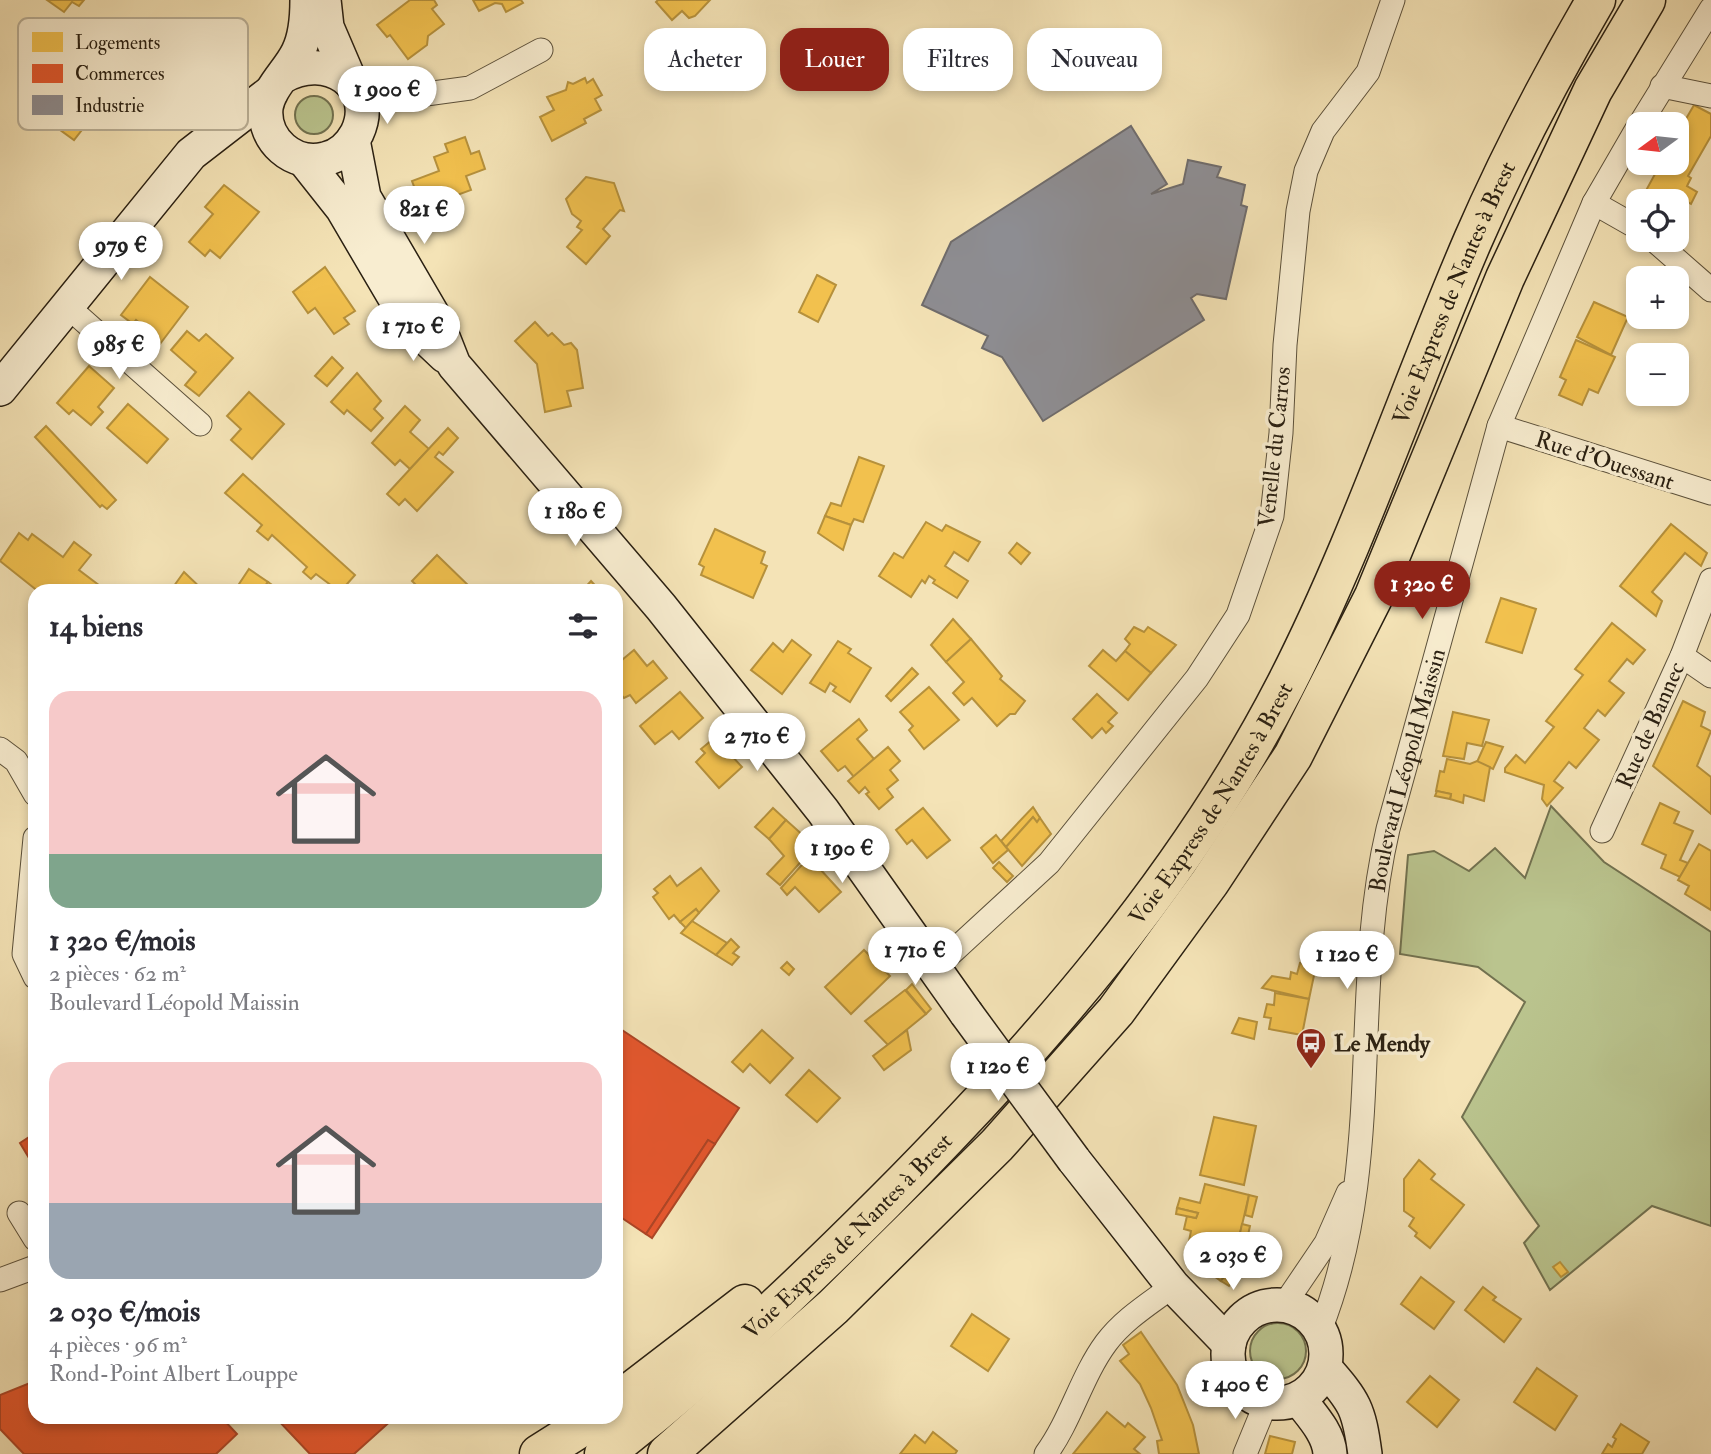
<!DOCTYPE html>
<html lang="fr">
<meta charset="utf-8">
<style>
body{margin:0;font-family:"IM FELL Double Pica",serif;background:#f2f2f3;color:#2b2b33;height:100vh;display:flex;flex-direction:column;font-size:26px;white-space:nowrap}
*{box-sizing:border-box;margin:0}
p{font-size:23px;color:#7c7c81}
.icon{flex:none;width:38px;height:38px;fill:none;stroke:currentColor;stroke-width:2;stroke-linecap:round;stroke-linejoin:round}
.map{position:relative;flex:1;overflow:hidden}
.side{position:absolute;left:28px;top:584px;width:595px;height:840px;display:flex;flex-direction:column;background:#fff;border-radius:21px;box-shadow:0 4px 10px #0003}
.side>*{flex:none}
.top-card{position:absolute;left:644px;top:28px;width:665px;height:63px;display:flex;gap:14px}
.needle{width:46px;rotate:255deg}
.controls{position:absolute;left:1626px;top:112px;display:grid;gap:14px}
.controls a{display:grid;place-items:center;width:63px;height:63px;border-radius:14px;background:#fff;box-shadow:0 4px 10px #0003;font-size:35px}
.price{position:absolute;translate:-50% -60px;padding:0 16px;border-radius:24px;background:#fff;color:#222;font-size:23px;line-height:46px;filter:drop-shadow(0 2px 4px #0008)}
.price::after{content:'';position:absolute;left:50%;top:42px;width:21px;height:16px;margin-left:-10px;background:inherit;clip-path:polygon(0 0,100% 0,50% 100%)}
.price.current{background:#8f2418;color:#fff}
ul{padding:0;list-style:none}
li{display:grid;align-content:center;gap:14px;height:371px;padding:0 21px}
li span{display:grid;place-items:center;height:217px;border-radius:21px;color:#555}
li>.icon{margin-inline-start:auto}
span .icon{width:126px;height:126px;fill:#fffc;stroke-width:1}
li b{font-size:30px}
h2{display:flex;justify-content:space-between;align-items:center;height:84px;padding:0 21px;font-size:30px}
.pill{padding:0 24px;border-radius:21px;background:#fff;box-shadow:0 4px 10px #0003;font-size:24px;line-height:63px}
.pill.current{background:#8f2418;color:#fff}
.map>svg:first-child{display:block}
.green{fill:#bac48e;stroke:#727250;stroke-width:2}
.homes{fill:#f2c14e;stroke:#b6913c;stroke-width:2}
.shops{fill:#e4572e;stroke:#ac4626;stroke-width:2}
.industry{fill:#8d8d92;stroke:#6f6c6c;stroke-width:2}
.lines{fill:none;stroke-linecap:round;stroke-linejoin:round}
.street-casing{stroke:#5c513b;stroke-width:25}
.secondary-casing{stroke:#2a2012;stroke-width:36}
.highway-casing{stroke:#2a2012;stroke-width:41}
.street{stroke:#f8edd0;stroke-width:23}
.secondary{stroke:#f8edd0;stroke-width:33}
.highway{stroke:#f4e3b6;stroke-width:38}
.secondary-bridge-casing{stroke:#2a2012;stroke-width:36;stroke-linecap:butt}
.secondary-bridge{stroke:#f8edd0;stroke-width:33}
.labels{text-anchor:middle;stroke-width:7;stroke-linejoin:round;paint-order:stroke}
.street-label{font-size:23px;fill:#2a2012;stroke:#f8edd0}
.poi-label{font-size:23px;font-weight:bold;fill:#2a2012;stroke:#f8edd0;text-anchor:start}
.key{fill:#f8edd0;stroke:#bab097;stroke-width:2}
.key-label{font-size:19px;fill:#2a2012}
</style>
<div class="map">
<svg width="1711" height="1454" viewBox="0 0 1711 1454">
<rect width="100%" height="100%" fill="#f4e3b6"/>
<filter id="stains"><feTurbulence type="fractalNoise" baseFrequency=".00286" numOctaves="4"/><feColorMatrix values="0 0 0 0 .2 0 0 0 0 .09 0 0 0 0 .02 0 0 0 .5 -.17"/></filter>
<radialGradient id="worn" r=".72"><stop offset=".6" stop-color="#630" stop-opacity="0"/><stop offset="1" stop-color="#630" stop-opacity=".3"/></radialGradient>
<!-- green -->
<g class="green">
<circle cx="314" cy="115" r="19"/>
<polygon points="1551,806 1604,862 1711,932 1711,1226 1652,1206 1550,1290 1524,1243 1539,1226 1462,1117 1525,1002 1478,967 1400,954 1408,855 1434,851 1469,871 1495,848 1525,878"/>
<circle cx="1278" cy="1351" r="28"/>
</g>
<!-- homes -->
<g class="homes">
<polygon points="47,0 84,0 79,6 72,2 64,12"/>
<polygon points="410,0 434,0 437,5 432,9 444,24 428,36 427,45 408,59 390,35 387,37 377,25"/>
<polygon points="473,0 521,0 523,3 506,12 502,4 495,3 479,11"/>
<polygon points="658,0 710,0 695,16 689,18 682,11 672,20 656,2"/>
<polygon points="77,77 106,99 74,140 45,119"/>
<polygon points="585,78 587,83 593,79 602,95 595,99 601,110 584,119 586,123 552,141 540,117 554,110 547,97 566,90 568,82 573,84"/>
<polygon points="1694,105 1711,114 1711,136 1688,176 1691,178 1687,186 1697,192 1691,204 1680,198 1676,204 1676,201 1652,201 1643,196 1661,163 1676,163 1676,136"/>
<polygon points="465,137 471,154 479,151 485,169 466,176 471,190 422,208 412,181 439,171 434,157 448,152 445,144"/>
<polygon points="586,177 614,183 624,211 620,210 603,229 610,236 586,264 567,247 582,230 577,227 581,221 572,214 566,199"/>
<polygon points="224,185 259,212 220,258 210,250 205,256 189,242 213,214 205,207"/>
<polygon points="325,267 355,311 344,318 349,324 334,334 315,308 308,313 293,292"/>
<polygon points="817,275 836,285 818,322 799,312"/>
<polygon points="150,277 188,307 160,344 144,333 147,329 136,320 133,324 121,315"/>
<polygon points="1594,302 1628,317 1611,355 1577,337"/>
<polygon points="535,322 548,336 552,333 564,345 571,343 577,350 583,388 567,391 571,406 545,412 537,364 515,341"/>
<polygon points="187,331 199,341 206,334 233,358 199,396 185,385 196,372 171,350"/>
<polygon points="1576,340 1615,357 1598,393 1589,389 1582,405 1559,395 1566,380 1560,377"/>
<polygon points="332,357 343,368 327,386 315,376"/>
<polygon points="89,366 114,388 98,407 103,412 91,425 73,410 69,414 57,403"/>
<polygon points="357,373 381,401 374,409 383,418 371,431 347,410 344,414 331,402"/>
<polygon points="249,392 284,424 252,459 231,440 241,429 227,416"/>
<polygon points="1649,394 1666,394 1663,402"/>
<polygon points="128,404 168,439 147,463 107,428"/>
<polygon points="405,406 420,420 410,432 429,449 410,469 400,460 395,465 372,443"/>
<polygon points="46,426 116,500 107,509 102,505 100,507 35,437"/>
<polygon points="448,428 458,438 443,455 439,452 435,457 453,472 417,511 405,499 399,505 387,494"/>
<polygon points="859,457 884,466 863,522 854,519 851,525 825,516 831,503 841,506"/>
<polygon points="243,474 355,575 340,592 316,574 311,579 303,572 307,567 272,535 268,540 257,531 262,525 225,493"/>
<polygon points="825,516 851,525 843,550 818,533"/>
<polygon points="926,522 942,531 946,525 980,542 968,561 954,552 945,566 968,581 957,598 933,583 935,580 929,576 925,583 922,580 911,597 879,576 894,553 903,558"/>
<polygon points="1671,524 1707,553 1701,566 1685,553 1652,592 1662,601 1656,616 1620,586"/>
<polygon points="715,529 765,552 761,563 767,566 753,598 701,575 704,567 699,564"/>
<polygon points="19,533 28,540 32,534 63,557 74,542 91,555 79,570 108,592 39,592 0,561"/>
<polygon points="1017,543 1030,553 1021,564 1009,553"/>
<polygon points="437,555 472,589 469,592 423,592 412,581"/>
<polygon points="249,569 268,582 261,592 243,592 237,587"/>
<polygon points="184,572 205,592 171,590"/>
<polygon points="591,581 601,592 581,592"/>
<polygon points="268,582 282,592 261,592"/>
<polygon points="1501,598 1536,609 1522,653 1486,642"/>
<polygon points="953,619 971,639 946,662 931,645"/>
<polygon points="1612,623 1645,650 1633,664 1627,659 1609,681 1624,693 1605,716 1598,710 1584,728 1599,740 1576,768 1569,762 1554,781 1563,788 1547,806 1542,799 1544,785 1505,772 1505,768 1516,755 1525,763 1554,727 1546,721 1583,675 1575,669"/>
<polygon points="1134,627 1144,632 1148,627 1176,645 1151,673 1125,651 1130,644 1125,639"/>
<polygon points="971,639 1002,676 1000,679 1025,701 1015,714 1010,714 997,726 972,698 964,705 953,693 964,682 946,662"/>
<polygon points="792,640 811,655 782,694 751,670 773,643 783,652"/>
<polygon points="838,641 851,649 848,653 871,668 850,702 833,691 836,687 830,683 825,692 810,683"/>
<polygon points="634,650 647,666 653,661 667,678 636,703 630,695 624,698 616,688 616,665"/>
<polygon points="1103,650 1116,661 1125,651 1151,673 1128,700 1089,666"/>
<polygon points="912,668 918,674 891,701 886,696"/>
<polygon points="929,687 959,720 924,749 909,730 913,726 900,712"/>
<polygon points="680,692 703,718 679,739 672,731 655,744 640,726"/>
<polygon points="1097,694 1117,713 1108,722 1113,726 1106,733 1102,728 1092,738 1073,719"/>
<polygon points="1683,701 1705,712 1701,726 1711,731 1697,766 1711,777 1711,814 1653,766"/>
<polygon points="1453,712 1489,720 1482,746 1467,743 1464,759 1443,756"/>
<polygon points="859,719 867,730 857,739 874,759 854,777 845,766 838,771 821,751"/>
<polygon points="719,734 723,738 719,742 742,767 719,788 696,762 705,753 701,749"/>
<polygon points="1486,742 1503,747 1493,769 1477,762"/>
<polygon points="888,747 900,761 890,770 898,780 887,789 893,797 879,809 866,794 869,792 865,787 859,793 848,781"/>
<polygon points="1447,759 1470,764 1477,761 1490,767 1484,801 1464,795 1463,803 1450,799 1451,794 1436,791 1440,771 1444,772"/>
<polygon points="1437,791 1451,794 1450,799 1435,796"/>
<polygon points="1660,803 1679,812 1674,823 1693,831 1680,860 1688,863 1680,877 1661,868 1666,855 1642,844"/>
<polygon points="1033,807 1040,818 1037,822 1033,817 1006,847 1001,841"/>
<polygon points="773,808 786,820 769,839 755,827"/>
<polygon points="923,808 950,840 927,858 912,840 907,844 896,830"/>
<polygon points="1033,817 1037,822 1040,818 1051,834 1022,866 1006,847"/>
<polygon points="786,820 815,846 780,885 767,874 784,856 769,839"/>
<polygon points="996,835 1008,850 993,863 981,848"/>
<polygon points="1699,844 1711,851 1711,910 1685,894 1689,886 1678,880"/>
<polygon points="809,857 841,892 819,912 795,887 787,895 781,888"/>
<polygon points="999,862 1013,876 1007,882 993,868"/>
<polygon points="701,868 719,891 699,913 696,909 680,922 674,915 669,919 653,897 658,893 654,889 670,876 677,886"/>
<polygon points="696,909 699,913 686,928 680,922"/>
<polygon points="692,921 727,943 716,955 681,933"/>
<polygon points="731,939 739,947 733,953 739,957 732,965 716,955"/>
<polygon points="864,950 890,976 851,1014 825,987"/>
<polygon points="787,962 794,969 789,975 781,968"/>
<polygon points="1300,963 1316,966 1309,999 1262,988 1272,976 1290,979 1291,972 1297,974"/>
<polygon points="912,984 931,1009 926,1014 906,990"/>
<polygon points="905,990 926,1014 888,1045 865,1021"/>
<polygon points="1275,993 1309,999 1302,1035 1269,1029 1271,1018 1264,1017 1267,1004 1274,1005"/>
<polygon points="1239,1018 1257,1022 1254,1039 1232,1033"/>
<polygon points="762,1030 793,1058 770,1083 750,1064 743,1072 732,1062"/>
<polygon points="907,1030 911,1050 884,1070 873,1056"/>
<polygon points="809,1070 840,1098 817,1122 786,1095"/>
<polygon points="1214,1117 1256,1126 1244,1185 1200,1175"/>
<polygon points="1419,1160 1435,1174 1431,1179 1464,1205 1430,1248 1415,1236 1417,1233 1409,1226 1414,1218 1404,1211 1404,1179"/>
<polygon points="1205,1184 1249,1195 1235,1255 1238,1257 1221,1281 1186,1256 1191,1231 1184,1229 1187,1216 1196,1218 1198,1213 1177,1208 1180,1198 1200,1203"/>
<polygon points="1249,1195 1257,1197 1252,1217 1245,1215"/>
<polygon points="1177,1208 1198,1213 1196,1218 1176,1214"/>
<polygon points="1242,1224 1250,1226 1246,1244 1238,1242"/>
<polygon points="1238,1257 1245,1262 1229,1286 1221,1281"/>
<polygon points="1560,1262 1568,1272 1561,1277 1553,1267"/>
<polygon points="1421,1277 1454,1302 1434,1329 1401,1304"/>
<polygon points="1483,1287 1496,1297 1493,1300 1521,1319 1504,1342 1465,1310"/>
<polygon points="972,1314 1009,1339 988,1371 951,1346"/>
<polygon points="1141,1332 1177,1385 1193,1425 1199,1454 1159,1454 1157,1441 1162,1440 1151,1408 1140,1384 1120,1361 1129,1354 1123,1345"/>
<polygon points="1537,1368 1577,1396 1555,1430 1514,1402"/>
<polygon points="1430,1376 1459,1400 1437,1427 1407,1402"/>
<polygon points="1107,1412 1125,1427 1128,1423 1145,1437 1134,1449 1140,1454 1073,1454"/>
<polygon points="1621,1424 1649,1442 1642,1454 1602,1454 1608,1444 1612,1447 1616,1439 1613,1437"/>
<polygon points="933,1432 957,1451 955,1454 900,1454 915,1435 925,1443"/>
<polygon points="1270,1436 1295,1442 1292,1454 1265,1454"/>
</g>
<!-- shops -->
<g class="shops">
<polygon points="616,1026 739,1108 715,1144 708,1140 646,1234 616,1214"/>
<polygon points="35,1133 35,1168 20,1143"/>
<polygon points="708,1140 715,1144 652,1238 646,1234"/>
<polygon points="35,1381 35,1418 222,1418 237,1434 216,1454 24,1454 0,1429 0,1395"/>
<polygon points="276,1418 394,1418 354,1454 310,1454"/>
</g>
<!-- industry -->
<polygon class="industry" points="1131,126 1167,184 1151,194 1183,184 1188,160 1221,167 1217,177 1245,185 1241,205 1247,207 1226,299 1197,294 1191,298 1204,320 1043,421 1002,357 982,348 988,336 922,305 951,242"/>
<g class="lines">
<!-- street casing -->
<g class="street-casing">
<g id="street">
<polyline points="1662,86 1711,96"/>
<polyline points="360,103 470,88 541,50"/>
<polyline points="1640,124 1711,9"/>
<polyline points="1594,203 1638,228"/>
<polyline points="1654,240 1711,290"/>
<polyline points="67,306 200,424"/>
<polyline points="1499,426 1711,493"/>
<polyline points="1682,656 1711,676"/>
<polyline points="0,749 16,761 35,794"/>
<polyline points="1602,831 1682,656 1711,580"/>
<polyline points="35,838 24,954 35,977"/>
<polyline points="935,968 1049,863 1197,678 1238,615 1272,516 1281,433 1285,345 1298,211 1306,171 1323,131 1368,72 1393,0"/>
<polyline points="19,1213 35,1239"/>
<polyline points="0,1280 35,1267"/>
<polyline points="1284,1305 1326,1243 1348,1193"/>
<path id="s1" d="M1320,1330C1386,1165 1349,996 1388,829L1499,426L1594,203L1638,127"/>
<path d="M1046,1454C1071,1420 1081,1377 1106,1343C1124,1319 1149,1304 1173,1286"/>
<polyline points="1245,1454 1266,1403"/>
</g>
</g>
<!-- secondary casing -->
<g class="secondary-casing">
<g id="secondary">
<polyline points="324,0 327,27 351,83"/>
<path d="M282,77C327,50 379,86 357,133C350,146 339,156 325,159C293,167 263,140 266,108C269,87 289,71 298,52C306,36 307,18 307,0"/>
<polyline points="353,140 364,197 437,322 454,365 661,607 823,811 966,1013"/>
<polyline points="304,160 342,208 409,322 445,356"/>
<polyline points="0,389 191,154 271,92"/>
<polyline points="1074,1160 1173,1286 1229,1344"/>
<circle cx="1277" cy="1354" r="49"/>
<path d="M1325,1368C1355,1402 1359,1409 1365,1454"/>
<path d="M1299,1399C1311,1415 1329,1433 1330,1454"/>
</g>
</g>
<!-- highway casing -->
<g class="highway-casing">
<g id="highway">
<polyline points="616,1403 745,1304"/>
<polyline points="539,1454 596,1418"/>
<path id="s2" d="M604,1454C704,1377 795,1291 884,1202C1037,1048 1185,880 1285,686C1359,542 1409,388 1473,240C1509,157 1551,77 1596,0"/>
<polyline points="667,1454 833,1307 997,1145 1116,1011 1210,882 1293,756 1374,596 1505,278 1593,90 1646,0"/>
</g>
</g>
<!-- street -->
<use href="#street" class="street"/>
<!-- secondary -->
<use href="#secondary" class="secondary"/>
<!-- highway -->
<use href="#highway" class="highway"/>
<!-- secondary-bridge casing -->
<g class="secondary-bridge-casing">
<polyline id="secondary-bridge" points="966,1013 1074,1160"/>
</g>
<!-- secondary-bridge -->
<use href="#secondary-bridge" class="secondary-bridge"/>
</g>
<!-- icons -->
<defs>
<g id="bus-pin" transform="scale(1.575)"><path d="M0 17L-7.5 6A9.5 9.5 0 1 1 7.5 6Z" fill="#8f2418" stroke="#f8edd0"/><path d="M-5-6H5V4H4V6H2V4H-2V6H-4V4H-5ZM-3.5-4V0h7V-4ZM-3.5 1.2v1.5H-2V1.2ZM2 1.2v1.5H3.5V1.2Z" fill="#fff"/></g>
</defs>
<g fill-rule="evenodd">
<use href="#bus-pin" x="1311" y="1043"/>
</g>
<g class="labels">
<!-- street labels -->
<g class="street-label">
<text dy="8" stroke="none"><textPath href="#s2" startOffset="1461">Voie Express de Nantes à Brest</textPath></text>
<text transform="translate(1274 447) rotate(-84)" y="8">Venelle du Carros</text>
<text transform="translate(1605 460) rotate(18)" y="8">Rue d'Ouessant</text>
<text transform="translate(1650 725) rotate(-66)" y="8">Rue de Bannec</text>
<text dy="8" stroke="none"><textPath href="#s1" startOffset="569">Boulevard Léopold Maissin</textPath></text>
<text dy="8" stroke="none"><textPath href="#s2" startOffset="894">Voie Express de Nantes à Brest</textPath></text>
<text dy="8" stroke="none"><textPath href="#s2" startOffset="327">Voie Express de Nantes à Brest</textPath></text>
</g>
<!-- poi labels -->
<g class="poi-label">
<text x="1334" y="1051">Le Mendy</text>
</g>
</g>
<!-- legend -->
<rect x="18" y="18" width="230" height="112" rx="10" class="key"/>
<rect x="32" y="32" width="31" height="20" fill="#f2c14e"/>
<rect x="32" y="64" width="31" height="19" fill="#e4572e"/>
<rect x="32" y="95" width="31" height="20" fill="#8d8d92"/>
<g class="key-label">
<text x="75" y="49">Logements</text>
<text x="75" y="80">Commerces</text>
<text x="75" y="112">Industrie</text>
</g>
<rect width="100%" height="100%" filter="url(#stains)"/>
<rect width="100%" height="100%" fill="url(#worn)"/>
</svg>
<div class="controls">
<a><svg class="needle" viewBox="-14 -14 28 28"><path d="M0-13l5 13h-10z" fill="#e53935"/><path d="M0 13l5-13h-10z" fill="#7c7c81"/></svg></a>
<a><svg class="icon" aria-label="locate" viewBox="0 0 24 24"><circle cx="12" cy="12" r="6"/><path d="M12 2v4M12 18v4M2 12h4M18 12h4"/></svg></a>
<a>+</a>
<a>−</a>
</div>
<b class="price" style="left:387px;top:126px">1 900 €</b>
<b class="price" style="left:424px;top:246px">821 €</b>
<b class="price" style="left:121px;top:282px">979 €</b>
<b class="price" style="left:413px;top:363px">1 710 €</b>
<b class="price" style="left:119px;top:381px">985 €</b>
<b class="price" style="left:575px;top:548px">1 180 €</b>
<b class="price current" style="left:1422px;top:621px">1 320 €</b>
<b class="price" style="left:757px;top:773px">2 710 €</b>
<b class="price" style="left:842px;top:885px">1 190 €</b>
<b class="price" style="left:915px;top:987px">1 710 €</b>
<b class="price" style="left:1347px;top:991px">1 120 €</b>
<b class="price" style="left:998px;top:1103px">1 120 €</b>
<b class="price" style="left:1233px;top:1292px">2 030 €</b>
<b class="price" style="left:1235px;top:1421px">1 400 €</b>
<div class="top-card">
<a class="pill">Acheter</a>
<a class="pill current">Louer</a>
<a class="pill">Filtres</a>
<a class="pill">Nouveau</a>
</div>
<section class="side">
<h2>14 biens<svg class="icon" aria-label="filters" viewBox="0 0 24 24"><path d="M4 7h16M4 17h16"/><circle cx="9" cy="7" r="2"/><circle cx="15" cy="17" r="2"/></svg></h2>
<ul>
<li><span style="background:linear-gradient(#f6c9c9 75%,#7fa58c 0)"><svg class="icon" aria-label="home" viewBox="0 0 24 24"><path d="M3 11l9-7 9 7M6 9v11h12V9"/></svg></span><div><b>1 320 €/mois</b><p>2 pièces · 62 m²</p><p>Boulevard Léopold Maissin</p></div></li>
<li><span style="background:linear-gradient(#f6c9c9 65%,#9aa5b1 0)"><svg class="icon" aria-label="home" viewBox="0 0 24 24"><path d="M3 11l9-7 9 7M6 9v11h12V9"/></svg></span><div><b>2 030 €/mois</b><p>4 pièces · 96 m²</p><p>Rond-Point Albert Louppe</p></div></li>
</ul>
</section>
</div>
